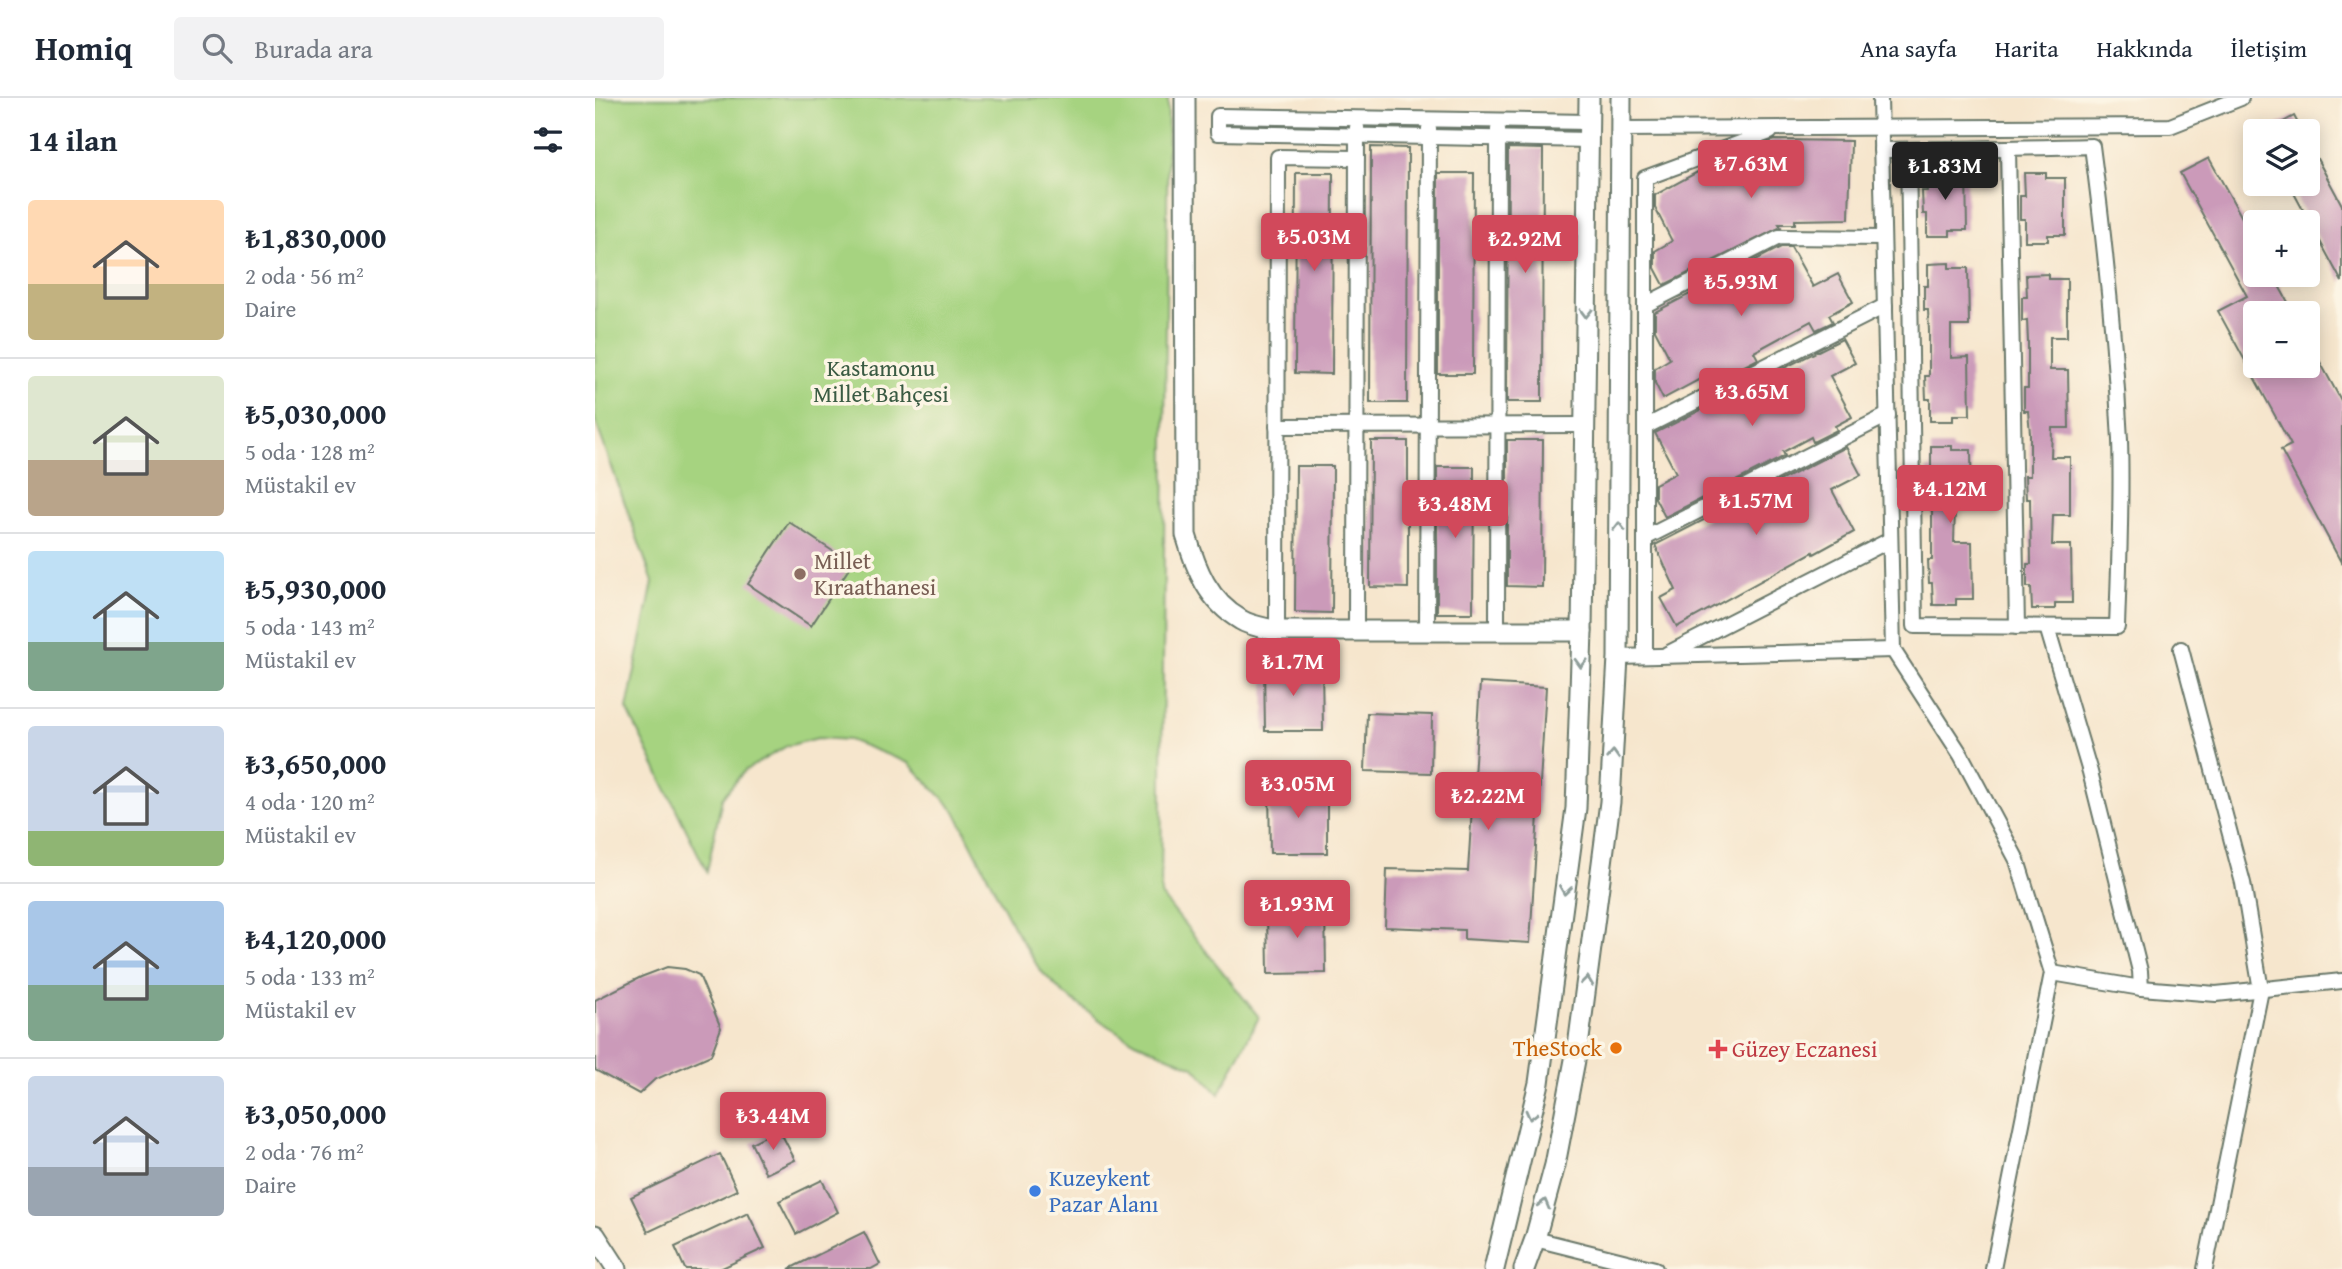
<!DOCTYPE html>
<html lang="tr">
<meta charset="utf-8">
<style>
body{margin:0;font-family:"Gentium Book Plus",serif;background:#f2f2f3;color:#1f2937;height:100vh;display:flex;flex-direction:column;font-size:26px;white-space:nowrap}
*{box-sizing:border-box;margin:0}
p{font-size:23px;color:#747a83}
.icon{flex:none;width:38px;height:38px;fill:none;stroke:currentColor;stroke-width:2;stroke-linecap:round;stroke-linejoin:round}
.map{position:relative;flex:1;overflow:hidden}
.sheet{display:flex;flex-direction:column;background:#fff;width:595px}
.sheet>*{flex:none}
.controls{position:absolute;left:1648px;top:21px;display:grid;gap:14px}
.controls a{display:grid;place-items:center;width:77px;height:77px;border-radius:7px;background:#fff;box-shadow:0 4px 18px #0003;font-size:35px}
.price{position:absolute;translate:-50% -60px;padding:0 16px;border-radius:7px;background:#d1495b;color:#fff;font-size:23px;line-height:46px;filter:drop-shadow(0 2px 4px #0008)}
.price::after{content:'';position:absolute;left:50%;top:42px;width:21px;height:16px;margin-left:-10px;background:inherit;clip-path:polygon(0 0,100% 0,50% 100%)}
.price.current{background:#222;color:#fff}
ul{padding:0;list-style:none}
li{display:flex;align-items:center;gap:21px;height:175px;padding:0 28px}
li+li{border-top:2px solid #e0e1e3}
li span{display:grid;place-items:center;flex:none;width:196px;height:140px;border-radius:7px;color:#555}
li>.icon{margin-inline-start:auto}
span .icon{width:84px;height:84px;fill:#fffc;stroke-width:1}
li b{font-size:30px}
h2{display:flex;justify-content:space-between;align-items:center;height:84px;padding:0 28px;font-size:30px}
header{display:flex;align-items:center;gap:42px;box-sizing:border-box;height:98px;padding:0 35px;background:#fff;border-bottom:2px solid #e0e1e3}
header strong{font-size:33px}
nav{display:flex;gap:38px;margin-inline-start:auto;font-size:24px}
.search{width:490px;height:63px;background:#f2f2f3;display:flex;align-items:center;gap:18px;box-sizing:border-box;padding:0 24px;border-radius:7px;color:#747a83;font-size:26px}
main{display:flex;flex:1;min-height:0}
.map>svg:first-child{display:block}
.green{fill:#a6d380;stroke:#62885a;stroke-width:2}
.building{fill:#cb9ab9}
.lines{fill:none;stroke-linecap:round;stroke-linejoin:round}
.street-casing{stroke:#6a786a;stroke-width:18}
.secondary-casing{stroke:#6a786a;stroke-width:23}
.street{stroke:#fff;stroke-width:14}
.secondary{stroke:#fff;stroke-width:19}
.oneway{stroke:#8f9e9a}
.education-dot{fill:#8d6e63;stroke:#fcf5e5;stroke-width:2.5}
.food-dot{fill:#e8710a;stroke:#fcf5e5;stroke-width:2.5}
.health-dot{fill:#e0444e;stroke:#fcf5e5;stroke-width:2.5}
.shop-dot{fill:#3f7fe0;stroke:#fcf5e5;stroke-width:2.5}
.labels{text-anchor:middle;stroke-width:7;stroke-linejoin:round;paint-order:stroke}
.park-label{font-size:23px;fill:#3a5b43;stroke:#fcf5e5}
.education-label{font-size:23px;fill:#785e54;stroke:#fcf5e5;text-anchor:start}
.food-label{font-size:23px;fill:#c56008;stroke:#fcf5e5;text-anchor:end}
.health-label{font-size:23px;fill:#be3a42;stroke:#fcf5e5;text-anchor:start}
.shop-label{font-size:23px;fill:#366cbe;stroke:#fcf5e5;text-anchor:start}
</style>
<header>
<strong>Homiq</strong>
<div class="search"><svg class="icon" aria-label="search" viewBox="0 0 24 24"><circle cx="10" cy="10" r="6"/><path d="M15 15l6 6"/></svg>Burada ara</div>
<nav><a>Ana sayfa</a><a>Harita</a><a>Hakkında</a><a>İletişim</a></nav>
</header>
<main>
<section class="sheet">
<h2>14 ilan<svg class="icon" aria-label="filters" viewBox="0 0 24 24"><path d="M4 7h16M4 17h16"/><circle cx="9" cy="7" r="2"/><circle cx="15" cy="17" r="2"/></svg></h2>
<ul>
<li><span style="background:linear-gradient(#ffd9b3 60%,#c2b280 0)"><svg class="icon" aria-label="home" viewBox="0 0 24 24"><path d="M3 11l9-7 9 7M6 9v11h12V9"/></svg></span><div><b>₺1,830,000</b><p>2 oda · 56 m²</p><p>Daire</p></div></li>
<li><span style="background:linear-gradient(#dfe7d0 60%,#b9a48a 0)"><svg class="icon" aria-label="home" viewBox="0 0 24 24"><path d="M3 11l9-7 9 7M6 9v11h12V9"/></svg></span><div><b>₺5,030,000</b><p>5 oda · 128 m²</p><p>Müstakil ev</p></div></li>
<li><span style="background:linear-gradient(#bfe0f5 65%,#7fa58c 0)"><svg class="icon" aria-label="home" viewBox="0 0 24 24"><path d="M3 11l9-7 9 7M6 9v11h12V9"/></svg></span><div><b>₺5,930,000</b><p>5 oda · 143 m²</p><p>Müstakil ev</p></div></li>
<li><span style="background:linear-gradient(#c9d6e8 75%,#8fb573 0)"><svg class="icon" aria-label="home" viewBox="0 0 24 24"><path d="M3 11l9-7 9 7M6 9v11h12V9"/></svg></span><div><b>₺3,650,000</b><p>4 oda · 120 m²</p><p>Müstakil ev</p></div></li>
<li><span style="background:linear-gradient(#a9c7e8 60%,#7fa58c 0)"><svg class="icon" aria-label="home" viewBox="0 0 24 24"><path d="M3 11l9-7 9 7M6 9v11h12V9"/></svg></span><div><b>₺4,120,000</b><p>5 oda · 133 m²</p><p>Müstakil ev</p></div></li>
<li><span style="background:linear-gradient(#c9d6e8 65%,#9aa5b1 0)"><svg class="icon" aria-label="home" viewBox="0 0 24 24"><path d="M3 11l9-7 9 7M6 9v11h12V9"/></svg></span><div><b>₺3,050,000</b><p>2 oda · 76 m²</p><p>Daire</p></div></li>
</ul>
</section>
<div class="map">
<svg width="1747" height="1171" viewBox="0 0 1747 1171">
<rect width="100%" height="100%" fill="#fcf5e5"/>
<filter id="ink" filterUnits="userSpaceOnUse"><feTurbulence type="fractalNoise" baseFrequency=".0143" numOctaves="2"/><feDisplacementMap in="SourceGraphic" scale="14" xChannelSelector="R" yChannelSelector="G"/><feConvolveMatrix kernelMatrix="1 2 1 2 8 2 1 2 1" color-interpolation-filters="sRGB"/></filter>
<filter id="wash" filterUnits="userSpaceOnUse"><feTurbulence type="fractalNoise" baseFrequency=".00686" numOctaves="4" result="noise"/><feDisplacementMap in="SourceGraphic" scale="28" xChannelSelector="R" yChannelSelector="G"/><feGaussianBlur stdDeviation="1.57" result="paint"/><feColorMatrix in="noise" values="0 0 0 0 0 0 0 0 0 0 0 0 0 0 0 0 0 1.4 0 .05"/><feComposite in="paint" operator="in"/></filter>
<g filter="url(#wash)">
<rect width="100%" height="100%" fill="#f6e6cd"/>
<!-- green -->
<polygon class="green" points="0,0 573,0 566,797 664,919 624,996 599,969 541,944 513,928 468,895 445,872 419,830 360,713 314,665 254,642 223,640 192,648 149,673 127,700 112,774 32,611 58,484 0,322"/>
<g id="blocks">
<!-- building -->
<g class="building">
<polygon points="1699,18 1707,33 1672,33"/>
<polygon points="1179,42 1256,43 1254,121 1200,122 1200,126 1184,126 1186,129 1069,187 1060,170 1060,153 1077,143 1060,110 1060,97 1121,64"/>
<polygon points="1713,44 1747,107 1747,184 1694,86 1713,86"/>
<polygon points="776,49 813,50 812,305 775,305"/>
<polygon points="913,50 948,51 947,304 912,304"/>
<polygon points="1614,60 1661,145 1661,177 1678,177 1699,215 1661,215 1661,268 1713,268 1713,242 1747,304 1747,466 1686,352 1696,347 1623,213 1652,198 1585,75"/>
<polygon points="1331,70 1353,70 1353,74 1371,74 1372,132 1355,132 1355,138 1332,138 1332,116 1328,116 1327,93 1332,93"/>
<polygon points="701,75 738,75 737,276 700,275"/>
<polygon points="843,75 879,75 878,276 843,276"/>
<polygon points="1429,75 1451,75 1451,80 1470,80 1470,137 1453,137 1453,143 1430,143 1430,121 1425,121 1425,98 1430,98"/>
<polygon points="1186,149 1196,149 1218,189 1243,176 1258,204 1234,217 1238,224 1221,232 1216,223 1159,254 1163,261 1122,282 1118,274 1068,301 1060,285 1060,270 1075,261 1060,232 1060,214"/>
<polygon points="1354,165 1354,170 1373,170 1374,228 1356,228 1356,260 1374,259 1375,317 1358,317 1358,323 1335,323 1335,301 1331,301 1330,278 1334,278 1334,233 1333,212 1329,212 1329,188 1333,188 1333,166"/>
<polygon points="1453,176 1453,181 1472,181 1472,239 1455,239 1455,272 1473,272 1474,330 1457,330 1456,359 1475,359 1475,417 1458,417 1457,447 1476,447 1477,505 1460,505 1460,511 1437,511 1436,489 1432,489 1432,466 1436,466 1435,401 1431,401 1430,378 1435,378 1435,335 1433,313 1429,313 1429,290 1433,290 1433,244 1432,222 1427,223 1427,199 1432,199 1431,177"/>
<polygon points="1247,241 1260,265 1235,278 1257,319 1240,328 1242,332 1218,344 1216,339 1188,354 1190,358 1070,419 1060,400 1060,386 1081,375 1060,335"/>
<polygon points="912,342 948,342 947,489 912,488"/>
<polygon points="776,343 813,343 813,490 775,489"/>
<polygon points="1336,348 1357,348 1357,352 1376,352 1377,410 1360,410 1359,444 1377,444 1378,501 1361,501 1361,507 1338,507 1337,485 1334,485 1333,462 1337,462 1337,416 1336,394 1332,394 1332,371 1336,371"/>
<polygon points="1251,349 1266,377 1237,392 1259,434 1219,456 1218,454 1082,529 1066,500 1081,492 1060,447"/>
<polygon points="701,368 738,368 737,515 700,514"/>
<polygon points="842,369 879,369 878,515 842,515"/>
<polygon points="194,424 257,466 216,528 153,486"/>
<polygon points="669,567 727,567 728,633 670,633"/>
<polygon points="885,585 951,589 935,845 869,841 869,832 790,829 792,771 873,773"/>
<polygon points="772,615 837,617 836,675 770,673"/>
<polygon points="674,689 732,689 732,755 675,755"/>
<polygon points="730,809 731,875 673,876 672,810"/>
<polygon points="72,869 90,871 104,877 126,930 116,957 59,982 44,996 0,972 0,902 46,879"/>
<polygon points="184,1031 200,1062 171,1076 156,1045"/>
<polygon points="125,1056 142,1092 53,1134 36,1099"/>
<polygon points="227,1082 243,1114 201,1136 184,1103"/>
<polygon points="153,1115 170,1150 125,1171 90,1171 80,1149"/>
<polygon points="269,1134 285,1166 276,1171 194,1171"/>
</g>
</g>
</g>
<g filter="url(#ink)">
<use href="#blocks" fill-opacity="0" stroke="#6a786a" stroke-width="2"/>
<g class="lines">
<!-- street casing -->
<g class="street-casing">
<g id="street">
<polyline points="1285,0 1298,552 1366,657 1422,762 1457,875 1398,1171"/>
<polyline points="1026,31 1575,28 1646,0"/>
<polyline points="994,42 623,35 623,18 994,24"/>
<polyline points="1413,50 1422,529"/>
<path d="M1286,52C1357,51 1427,50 1497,48C1510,146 1520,243 1525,342C1527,404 1524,467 1522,529L1320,528L1313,52"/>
<polyline points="1050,207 1184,139 1288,140"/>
<polyline points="682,328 990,327"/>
<polyline points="1050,329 1290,208"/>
<polyline points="1050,440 1293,317"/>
<polyline points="1452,529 1495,674 1545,873 1546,890"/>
<polyline points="682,533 683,59 762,60"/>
<polyline points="761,533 762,29"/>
<polyline points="832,533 834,30"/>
<polyline points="902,533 903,31"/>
<polyline points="1586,551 1648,785 1666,892 1610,1171"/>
<polyline points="1072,556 1295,442"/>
<polyline points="1050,558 1050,80 1175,34"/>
<polyline points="1023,559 1298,552"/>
<polyline points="1457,875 1546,890 1621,896 1747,883"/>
<polyline points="940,1141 1060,1171"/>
</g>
</g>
<!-- secondary casing -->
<g class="secondary-casing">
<g id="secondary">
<path d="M590,0L591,437C601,471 613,503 646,522C655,528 671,530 682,533H987"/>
<polyline points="0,1137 22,1171"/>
<polyline points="899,1171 944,985 981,710 987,533 994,0"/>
<polyline points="929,1171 940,1141 960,1067 984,941 1015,704 1023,559 1026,0"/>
</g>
</g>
<!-- street -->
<use href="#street" class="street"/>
<!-- secondary -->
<use href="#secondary" class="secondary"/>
</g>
<!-- one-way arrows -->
<defs><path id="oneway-chevron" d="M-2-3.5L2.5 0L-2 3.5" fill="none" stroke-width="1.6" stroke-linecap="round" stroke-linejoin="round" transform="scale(1.75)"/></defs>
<g class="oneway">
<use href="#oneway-chevron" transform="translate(991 215) rotate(91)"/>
<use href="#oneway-chevron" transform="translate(1024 429) rotate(-90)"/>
<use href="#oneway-chevron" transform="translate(986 565) rotate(92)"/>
<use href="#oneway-chevron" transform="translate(1018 657) rotate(-87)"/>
<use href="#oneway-chevron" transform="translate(970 792) rotate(98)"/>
<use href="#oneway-chevron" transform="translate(992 883) rotate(-83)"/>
<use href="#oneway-chevron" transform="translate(936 1017) rotate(104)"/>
<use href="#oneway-chevron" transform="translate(949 1106) rotate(-75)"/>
</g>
</g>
<!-- markers -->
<circle class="education-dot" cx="205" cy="476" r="7"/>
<circle class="food-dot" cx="1021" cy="950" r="7"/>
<path class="health-dot" d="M1119.5 940.5h7v7h7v7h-7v7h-7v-7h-7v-7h7z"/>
<circle class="shop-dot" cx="440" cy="1093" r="7"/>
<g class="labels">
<!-- park labels -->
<g class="park-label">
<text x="286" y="278">Kastamonu<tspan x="286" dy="26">Millet Bahçesi</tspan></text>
</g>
<!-- education labels -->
<g class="education-label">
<text x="219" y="471">Millet<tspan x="219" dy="26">Kıraathanesi</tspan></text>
</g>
<!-- food labels -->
<g class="food-label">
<text x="1007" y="958">TheStock</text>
</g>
<!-- health labels -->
<g class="health-label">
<text x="1137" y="959">Güzey Eczanesi</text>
</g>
<!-- shop labels -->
<g class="shop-label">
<text x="454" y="1088">Kuzeykent<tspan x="454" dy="26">Pazar Alanı</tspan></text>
</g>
</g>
</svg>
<div class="controls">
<a><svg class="icon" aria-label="layers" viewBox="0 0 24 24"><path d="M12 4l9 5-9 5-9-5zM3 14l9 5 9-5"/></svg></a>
<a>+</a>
<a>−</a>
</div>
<b class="price" style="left:1156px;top:102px">₺7.63M</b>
<b class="price current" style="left:1350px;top:104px">₺1.83M</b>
<b class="price" style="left:719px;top:175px">₺5.03M</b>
<b class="price" style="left:930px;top:177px">₺2.92M</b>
<b class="price" style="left:1146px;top:220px">₺5.93M</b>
<b class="price" style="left:1157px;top:330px">₺3.65M</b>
<b class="price" style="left:1355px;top:427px">₺4.12M</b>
<b class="price" style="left:1161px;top:439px">₺1.57M</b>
<b class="price" style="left:860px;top:442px">₺3.48M</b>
<b class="price" style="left:698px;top:600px">₺1.7M</b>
<b class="price" style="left:703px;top:722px">₺3.05M</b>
<b class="price" style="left:893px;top:734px">₺2.22M</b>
<b class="price" style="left:702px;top:842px">₺1.93M</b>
<b class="price" style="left:178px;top:1054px">₺3.44M</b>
</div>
</main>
